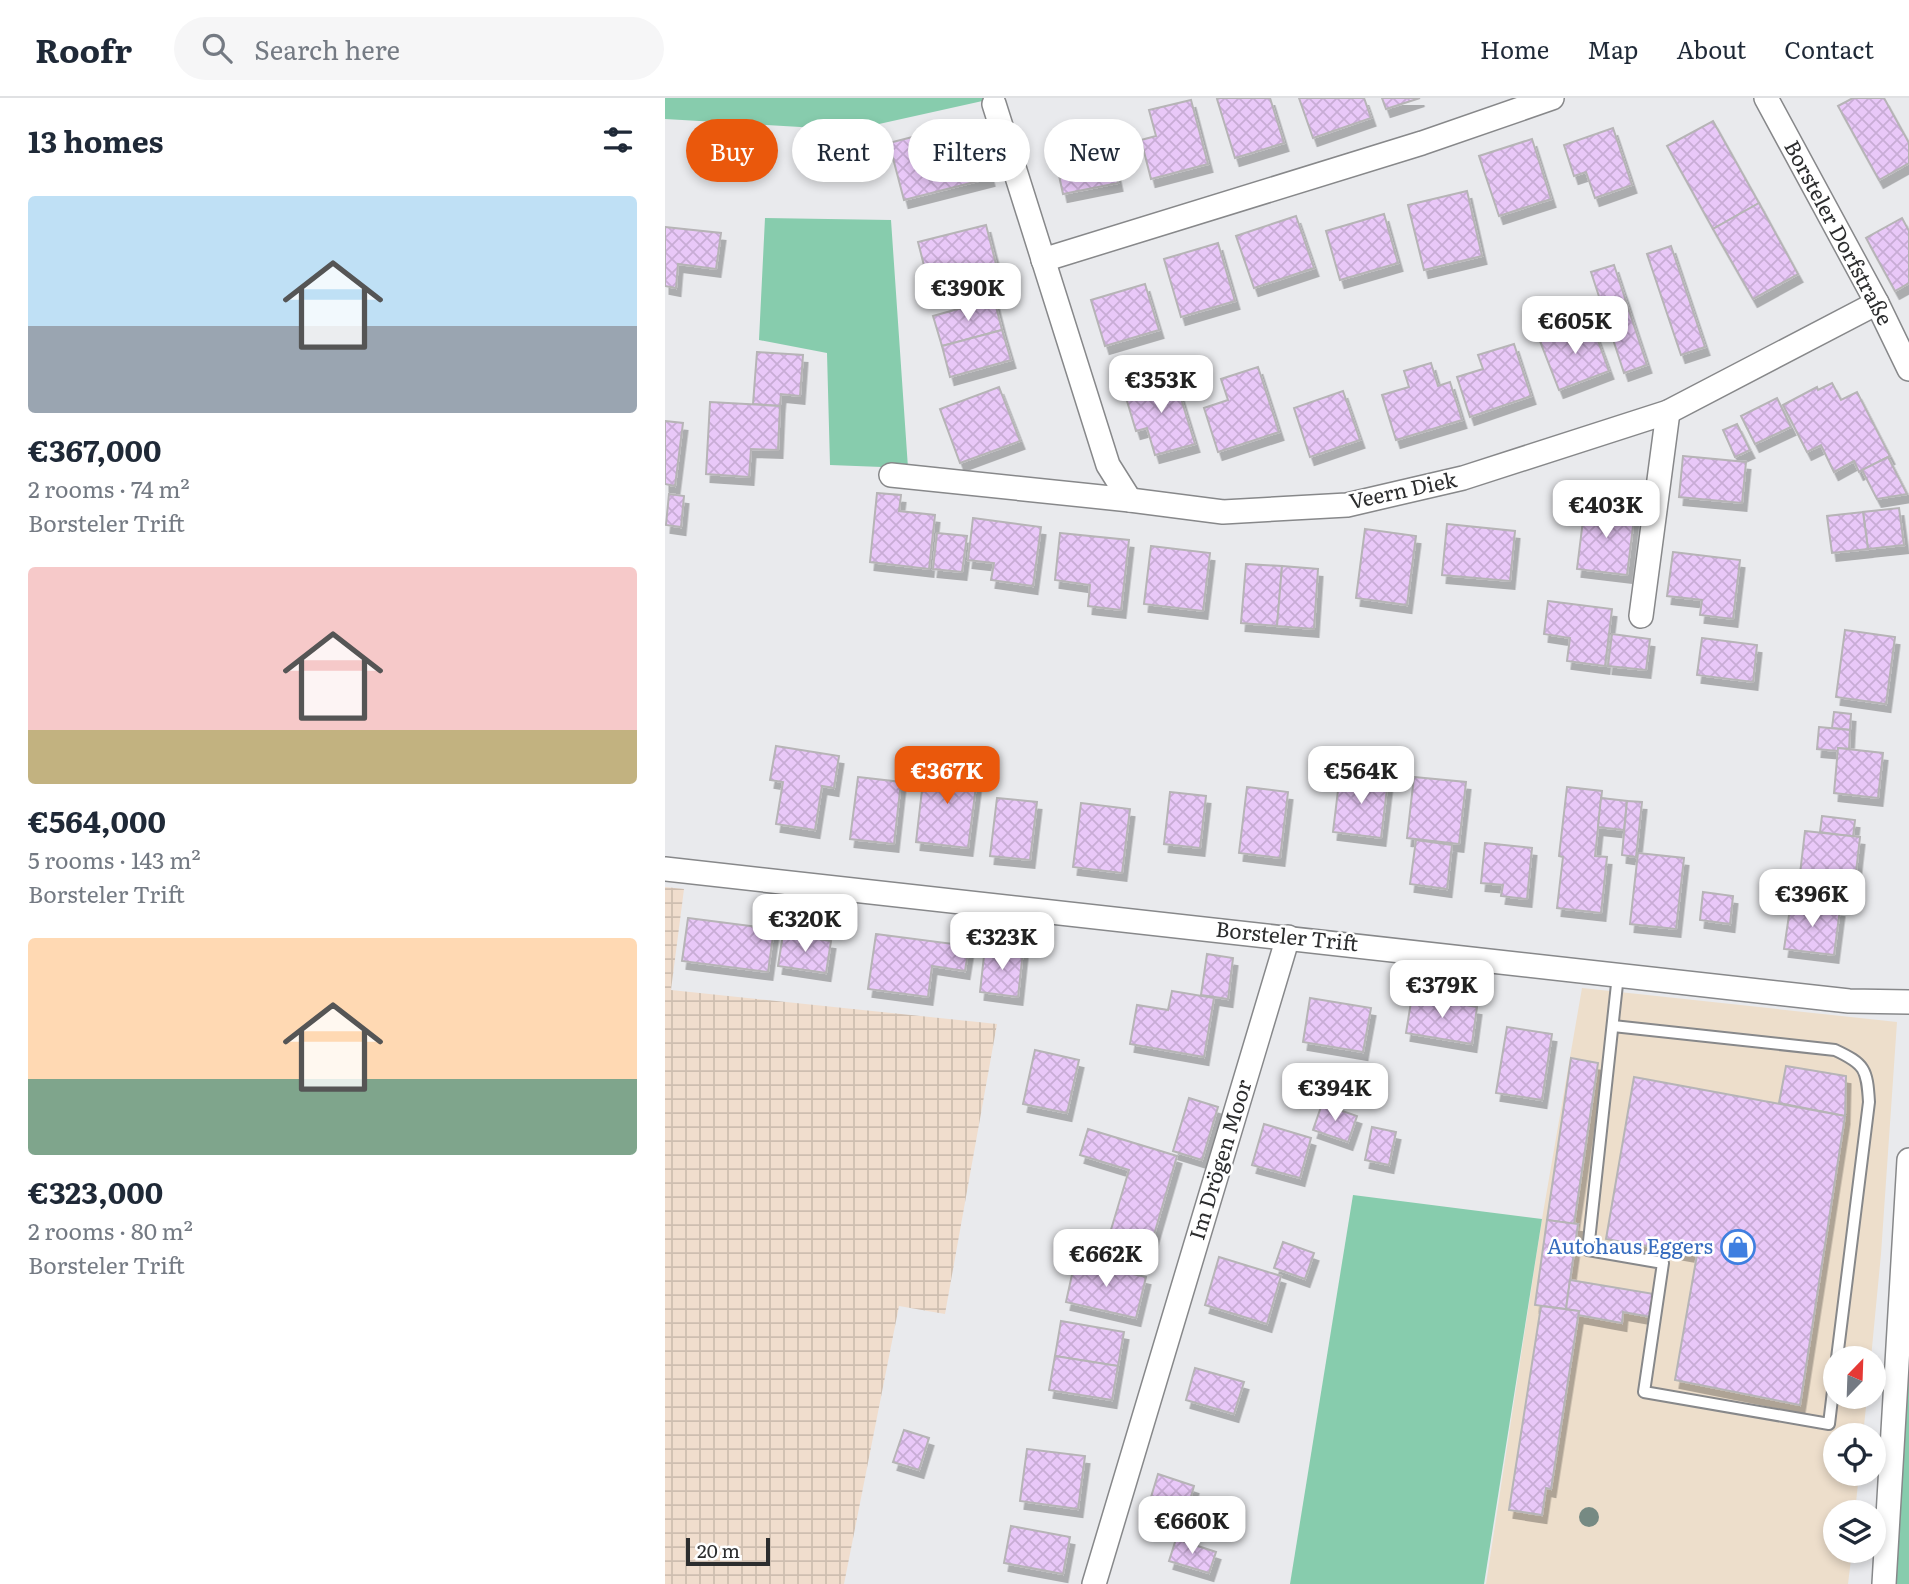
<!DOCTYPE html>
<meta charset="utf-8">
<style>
body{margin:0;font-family:Literata,serif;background:#f6f6f7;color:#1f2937;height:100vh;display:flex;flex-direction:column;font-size:26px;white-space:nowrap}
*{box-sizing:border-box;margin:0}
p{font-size:23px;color:#747a83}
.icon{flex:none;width:38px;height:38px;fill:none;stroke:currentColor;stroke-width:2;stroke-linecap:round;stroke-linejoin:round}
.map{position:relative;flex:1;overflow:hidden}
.sheet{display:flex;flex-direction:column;background:#fff;width:665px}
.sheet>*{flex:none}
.hud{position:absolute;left:21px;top:21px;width:665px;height:63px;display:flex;gap:14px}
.needle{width:46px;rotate:23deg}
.controls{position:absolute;left:1158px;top:1248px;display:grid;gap:14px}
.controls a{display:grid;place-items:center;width:63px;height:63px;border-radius:50%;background:#fff;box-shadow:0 4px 10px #0003;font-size:35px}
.scale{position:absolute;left:21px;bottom:18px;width:84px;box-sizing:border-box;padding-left:7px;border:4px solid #2c2d2e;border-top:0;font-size:19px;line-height:24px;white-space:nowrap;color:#2c2d2e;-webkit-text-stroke:5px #fff;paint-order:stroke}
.price{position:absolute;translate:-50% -60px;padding:0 16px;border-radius:14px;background:#fff;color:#222;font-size:23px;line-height:46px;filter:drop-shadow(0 2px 4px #0008)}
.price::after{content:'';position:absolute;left:50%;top:42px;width:21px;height:16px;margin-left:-10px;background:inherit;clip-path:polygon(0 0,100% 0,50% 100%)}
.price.selected{background:#ea580c;color:#fff}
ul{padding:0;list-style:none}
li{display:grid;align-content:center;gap:14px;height:371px;padding:0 28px}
li span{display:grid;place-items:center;height:217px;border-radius:7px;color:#555}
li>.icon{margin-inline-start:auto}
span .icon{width:126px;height:126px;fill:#fffc;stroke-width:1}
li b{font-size:30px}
h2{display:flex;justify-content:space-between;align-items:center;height:84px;padding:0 28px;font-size:30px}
.tag{padding:0 24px;border-radius:32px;background:#fff;box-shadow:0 4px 10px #0003;font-size:24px;line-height:63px}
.tag.selected{background:#ea580c;color:#fff}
header{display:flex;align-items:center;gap:42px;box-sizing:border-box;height:98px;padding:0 35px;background:#fff;border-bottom:2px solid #e0e1e3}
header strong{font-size:33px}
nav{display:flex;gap:38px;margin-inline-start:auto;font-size:24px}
.search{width:490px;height:63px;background:#f6f6f7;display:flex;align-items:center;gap:18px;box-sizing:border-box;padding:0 24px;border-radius:38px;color:#747a83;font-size:26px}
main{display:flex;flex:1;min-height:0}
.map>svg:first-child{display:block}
.commercial{fill:#eddecb}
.industrial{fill:url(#industrial-grid)}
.green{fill:#87ccad}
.building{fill:url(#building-cross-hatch);stroke:#b6b4b6;stroke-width:2;filter:url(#shadow)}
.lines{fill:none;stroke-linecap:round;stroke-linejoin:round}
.lane-casing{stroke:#87888a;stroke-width:14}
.street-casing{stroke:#87888a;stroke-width:26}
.lane{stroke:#fff;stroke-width:10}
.street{stroke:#fff;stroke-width:23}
.tree{fill:#768a83}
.labels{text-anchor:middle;stroke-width:5;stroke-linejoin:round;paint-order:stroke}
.street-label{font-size:21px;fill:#2c2d2e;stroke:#fff}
.shop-label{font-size:21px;fill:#366cbe;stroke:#fff;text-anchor:end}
</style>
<header>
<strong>Roofr</strong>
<div class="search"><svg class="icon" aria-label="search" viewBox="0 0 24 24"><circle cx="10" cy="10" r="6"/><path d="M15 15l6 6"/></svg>Search here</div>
<nav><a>Home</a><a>Map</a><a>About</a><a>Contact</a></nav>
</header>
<main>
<section class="sheet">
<h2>13 homes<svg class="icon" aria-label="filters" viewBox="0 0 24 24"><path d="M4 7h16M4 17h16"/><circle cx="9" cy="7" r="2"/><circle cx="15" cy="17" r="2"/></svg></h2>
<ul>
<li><span style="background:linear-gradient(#bfe0f5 60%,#9aa5b1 0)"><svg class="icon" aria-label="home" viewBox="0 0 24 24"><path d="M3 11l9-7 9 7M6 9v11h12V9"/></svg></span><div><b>€367,000</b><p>2 rooms · 74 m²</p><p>Borsteler Trift</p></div></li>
<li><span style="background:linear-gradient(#f6c9c9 75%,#c2b280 0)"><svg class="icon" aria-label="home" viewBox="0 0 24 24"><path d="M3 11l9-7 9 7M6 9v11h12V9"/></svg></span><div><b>€564,000</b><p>5 rooms · 143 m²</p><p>Borsteler Trift</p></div></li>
<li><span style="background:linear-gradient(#ffd9b3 65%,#7fa58c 0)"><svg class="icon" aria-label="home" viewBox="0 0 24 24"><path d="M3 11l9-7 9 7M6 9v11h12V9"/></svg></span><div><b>€323,000</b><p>2 rooms · 80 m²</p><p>Borsteler Trift</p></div></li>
</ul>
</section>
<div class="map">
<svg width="1244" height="1486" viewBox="0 0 1244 1486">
<defs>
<pattern id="industrial-grid" width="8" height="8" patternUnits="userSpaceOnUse" patternTransform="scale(1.75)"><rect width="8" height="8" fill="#f0ddcd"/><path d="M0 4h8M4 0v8" fill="none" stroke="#cebeb0"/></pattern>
<pattern id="building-cross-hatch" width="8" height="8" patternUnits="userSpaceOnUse" patternTransform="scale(1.75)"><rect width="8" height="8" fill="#e9c8f8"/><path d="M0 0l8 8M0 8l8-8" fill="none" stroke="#c8acd5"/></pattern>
<filter id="shadow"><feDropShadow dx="4.5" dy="8" stdDeviation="0" flood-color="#0004"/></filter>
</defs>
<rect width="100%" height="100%" fill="#e9eaed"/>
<!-- commercial -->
<polygon class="commercial" points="917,890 1232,924 1216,1156 1206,1260 1171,1260 1171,1298 1202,1299 1198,1337 1171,1337 1171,1376 1194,1376 1190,1414 1171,1414 1171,1452 1187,1453 1183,1486 821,1486 877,1121"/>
<!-- industrial -->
<polygon class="industrial" points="0,789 19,791 6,892 332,926 280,1216 234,1208 179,1486 0,1486"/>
<!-- green -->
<g class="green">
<polygon points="0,0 331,0 187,32 0,21"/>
<polygon points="100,120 226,122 243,370 165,367 162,255 94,242"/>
<polygon points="688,1097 877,1121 819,1486 625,1486"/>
<polygon points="1244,1264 1244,1486 1225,1486"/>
</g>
<!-- building -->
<g class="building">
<polygon points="555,0 605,0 619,45 570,60 552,1"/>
<polygon points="634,0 699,0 706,20 648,40"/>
<polygon points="717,0 755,0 721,11"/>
<polygon points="1188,0 1219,0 1244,45 1244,65 1214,82 1173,8"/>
<polygon points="526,2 543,66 486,81 476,42 491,38 484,12"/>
<polygon points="310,23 325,80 239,102 224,45"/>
<polygon points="1048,23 1094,105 1048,131 1002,48"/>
<polygon points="948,30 967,87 930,100 921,74 909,78 899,47"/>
<polygon points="442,33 453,85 398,96 387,45"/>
<polygon points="867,41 886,101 834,118 814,58"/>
<polygon points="802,93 817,158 759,172 743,107"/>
<polygon points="1094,105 1133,176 1088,201 1048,131"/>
<polygon points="719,116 733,165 675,182 661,133"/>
<polygon points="631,118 649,170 589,190 571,138"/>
<polygon points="1237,120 1244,133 1244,185 1230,193 1201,140"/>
<polygon points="321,127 334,178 266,195 253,144"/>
<polygon points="0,129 56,135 51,171 13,166 11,190 0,188"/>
<polygon points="553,145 570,203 516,219 499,161"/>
<polygon points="1006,148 1040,249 1016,257 982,156"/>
<polygon points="949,167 982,267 959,275 926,174"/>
<polygon points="480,186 494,232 440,248 426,202"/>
<polygon points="329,201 337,232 277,248 268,218"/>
<polygon points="926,224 944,273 894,292 875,243"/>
<polygon points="337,232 346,262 285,279 277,248"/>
<polygon points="849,246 866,298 805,319 792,279 818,271 813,257"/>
<polygon points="92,254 138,257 135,298 116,296 115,308 88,306"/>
<polygon points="766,265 773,288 785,284 797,322 731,342 717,297 744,289 739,273"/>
<polygon points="593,269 614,334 553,354 539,310 563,302 556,281"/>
<polygon points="509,278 530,346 490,357 482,330 471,333 459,293"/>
<polygon points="1167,285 1176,302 1192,294 1225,358 1194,374 1189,363 1169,374 1156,347 1142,354 1118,307 1152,289 1153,292"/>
<polygon points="334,289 355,343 295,365 275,311"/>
<polygon points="678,293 695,342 645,359 629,310"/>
<polygon points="1112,300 1126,329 1090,346 1076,318"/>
<polygon points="45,304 115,308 113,352 86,351 84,379 41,376"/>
<polygon points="0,323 18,325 10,388 0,386"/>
<polygon points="1072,326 1085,352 1070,359 1058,332"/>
<polygon points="1018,358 1081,364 1077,405 1014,399"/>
<polygon points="1223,359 1242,396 1212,401 1197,372"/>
<polygon points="212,395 236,397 234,413 270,417 264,471 205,464"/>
<polygon points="4,396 19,398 16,429 1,427"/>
<polygon points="920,406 970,412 962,477 912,471"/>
<polygon points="1234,410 1239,447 1203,451 1198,414"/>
<polygon points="1198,414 1203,451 1167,455 1162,418"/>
<polygon points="308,420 376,429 368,488 326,482 329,465 303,462"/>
<polygon points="782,426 850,433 845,483 777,477"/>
<polygon points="700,431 751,438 742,507 691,500"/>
<polygon points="272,435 302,438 297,474 268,471"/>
<polygon points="395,435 464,442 456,512 423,508 425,487 390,482"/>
<polygon points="486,448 545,455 538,513 479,506"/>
<polygon points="1008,454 1075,462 1068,521 1035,517 1037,502 1002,498"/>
<polygon points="581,466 617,468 612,528 576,525"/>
<polygon points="617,468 653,471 649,531 612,528"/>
<polygon points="883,503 947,511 940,568 902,563 905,540 879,536"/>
<polygon points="1180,532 1230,539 1221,606 1171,599"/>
<polygon points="947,536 985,541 981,572 943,568"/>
<polygon points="1037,540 1092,547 1088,584 1032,577"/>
<polygon points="1169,614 1186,616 1185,632 1167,630"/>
<polygon points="1154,629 1185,632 1184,651 1173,650 1173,653 1152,651"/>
<polygon points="111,648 174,658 169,690 157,688 150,732 111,726 118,684 105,682"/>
<polygon points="1173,650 1218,655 1213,700 1169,695"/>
<polygon points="260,666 313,673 303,750 251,744"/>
<polygon points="675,676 723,682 716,740 668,734"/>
<polygon points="193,679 236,684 229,746 185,741"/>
<polygon points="749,679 801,684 794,746 742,740"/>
<polygon points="582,689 623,694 615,760 574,755"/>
<polygon points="902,689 937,693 930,758 942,759 936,815 892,810 898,759 894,758"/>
<polygon points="505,694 541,698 535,750 499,746"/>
<polygon points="332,700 372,704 365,762 325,758"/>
<polygon points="936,700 962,703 959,732 933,729"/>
<polygon points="962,703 977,704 971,759 957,757"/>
<polygon points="416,705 465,711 457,775 408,769"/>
<polygon points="1157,718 1190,722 1188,739 1155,734"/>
<polygon points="1140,733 1195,739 1190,783 1135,776"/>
<polygon points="751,742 787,747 782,791 745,786"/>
<polygon points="820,745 867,750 862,801 836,798 838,787 816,785"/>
<polygon points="973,755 1019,760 1011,831 965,826"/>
<polygon points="1038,794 1068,798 1065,826 1035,822"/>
<polygon points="1126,804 1175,811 1169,857 1119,851"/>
<polygon points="23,820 109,831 103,874 17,863"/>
<polygon points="118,836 166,843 161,875 113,868"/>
<polygon points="211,836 304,848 300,873 267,868 263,899 203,891"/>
<polygon points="320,849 358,853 353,899 315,894"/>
<polygon points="542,856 568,860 563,901 536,897"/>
<polygon points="507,893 549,900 539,959 465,946 472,907 503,912"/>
<polygon points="747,898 812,909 807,946 741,935"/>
<polygon points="645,900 706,910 698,954 638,944"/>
<polygon points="842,929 887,936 877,1002 831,995"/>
<polygon points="370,952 414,962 402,1015 358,1006"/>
<polygon points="906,960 933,965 909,1126 882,1122"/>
<polygon points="1121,968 1181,978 1180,1018 1114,1005"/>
<polygon points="969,979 1180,1018 1135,1307 1010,1282 1032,1157 941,1141"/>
<polygon points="524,1000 553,1009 537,1062 508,1053"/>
<polygon points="657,1006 692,1018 683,1044 648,1032"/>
<polygon points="599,1026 646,1040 635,1080 587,1067"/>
<polygon points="707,1029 731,1034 724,1067 700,1062"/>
<polygon points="423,1031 512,1058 486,1147 445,1135 464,1072 415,1057"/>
<polygon points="882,1122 913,1126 901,1211 870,1207"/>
<polygon points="618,1144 649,1155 640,1181 609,1170"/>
<polygon points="554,1159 616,1178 602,1226 540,1207"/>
<polygon points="410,1163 481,1179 471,1220 401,1204"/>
<polygon points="905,1182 989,1196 986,1219 958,1214 957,1225 913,1217 914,1213 901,1211"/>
<polygon points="876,1208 914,1213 886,1391 881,1390 877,1417 844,1412"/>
<polygon points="396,1223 459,1234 453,1268 390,1258"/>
<polygon points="390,1258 453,1268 447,1302 384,1292"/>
<polygon points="530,1270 579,1284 569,1316 521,1302"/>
<polygon points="239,1332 264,1340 254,1372 228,1364"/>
<polygon points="362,1351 420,1358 413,1411 355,1403"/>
<polygon points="493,1376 529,1388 516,1434 479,1422"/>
<polygon points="346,1428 405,1439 398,1476 339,1465"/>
<polygon points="511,1441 551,1454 544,1475 504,1463"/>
</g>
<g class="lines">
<!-- lane casing -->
<g class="lane-casing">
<g id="lane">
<polyline points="953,877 923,1152 998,1165 979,1294 1164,1326 1171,1268"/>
<path d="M948,928L1170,952C1200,966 1202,971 1204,1004L1172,1260"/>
</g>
</g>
<!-- street casing -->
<g class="street-casing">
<g id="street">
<polyline points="1101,0 1212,205 1244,271"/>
<polyline points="329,6 443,367 465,402"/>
<polyline points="378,162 757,45 887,0"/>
<polyline points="226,377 465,402 558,414 682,407 798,380 1003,314 1212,205"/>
<polyline points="976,518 1003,314"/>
<polyline points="0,771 1184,903 1244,904"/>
<polyline points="429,1486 623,839"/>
<polyline points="1219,1486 1244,1062"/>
</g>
</g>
<!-- lane -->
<use href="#lane" class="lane"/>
<!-- street -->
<use href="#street" class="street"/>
</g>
<!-- trees -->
<circle class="tree" cx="924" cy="1419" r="10"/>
<!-- icons -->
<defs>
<g id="shop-ring" transform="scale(1.75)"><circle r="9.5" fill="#fff" stroke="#3f7fe0" stroke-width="1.5"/><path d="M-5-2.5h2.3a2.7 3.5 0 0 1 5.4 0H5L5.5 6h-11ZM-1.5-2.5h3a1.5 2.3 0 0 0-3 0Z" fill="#3f7fe0"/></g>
</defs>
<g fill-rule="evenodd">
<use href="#shop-ring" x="1073" y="1149"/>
</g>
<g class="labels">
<!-- street labels -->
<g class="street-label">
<text transform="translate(1173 135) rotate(62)" y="7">Borsteler Dorfstraße</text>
<text transform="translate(738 393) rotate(-12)" y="7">Veern Diek</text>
<text transform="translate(622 839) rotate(6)" y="7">Borsteler Trift</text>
<text transform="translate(556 1062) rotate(-73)" y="7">Im Drögen Moor</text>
</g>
<!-- shop labels -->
<g class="shop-label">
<text x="1048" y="1156">Autohaus Eggers</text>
</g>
</g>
</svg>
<div class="controls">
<a><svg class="needle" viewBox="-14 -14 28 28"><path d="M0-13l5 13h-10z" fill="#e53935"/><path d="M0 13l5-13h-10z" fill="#747a83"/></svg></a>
<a><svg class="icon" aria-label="locate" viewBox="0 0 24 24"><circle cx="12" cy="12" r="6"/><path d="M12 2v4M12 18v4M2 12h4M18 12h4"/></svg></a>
<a><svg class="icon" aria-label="layers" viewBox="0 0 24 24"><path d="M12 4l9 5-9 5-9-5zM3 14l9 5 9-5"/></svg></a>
</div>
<div class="scale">20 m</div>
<b class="price" style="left:303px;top:225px">€390K</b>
<b class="price" style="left:910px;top:258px">€605K</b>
<b class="price" style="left:496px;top:317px">€353K</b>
<b class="price" style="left:941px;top:442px">€403K</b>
<b class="price selected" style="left:282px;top:708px">€367K</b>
<b class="price" style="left:696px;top:708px">€564K</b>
<b class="price" style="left:1147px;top:831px">€396K</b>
<b class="price" style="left:140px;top:856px">€320K</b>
<b class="price" style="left:337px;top:874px">€323K</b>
<b class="price" style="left:777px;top:922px">€379K</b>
<b class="price" style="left:670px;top:1025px">€394K</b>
<b class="price" style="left:441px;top:1191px">€662K</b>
<b class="price" style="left:527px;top:1458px">€660K</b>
<div class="hud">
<a class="tag selected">Buy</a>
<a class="tag">Rent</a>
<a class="tag">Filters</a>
<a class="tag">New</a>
</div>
</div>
</main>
